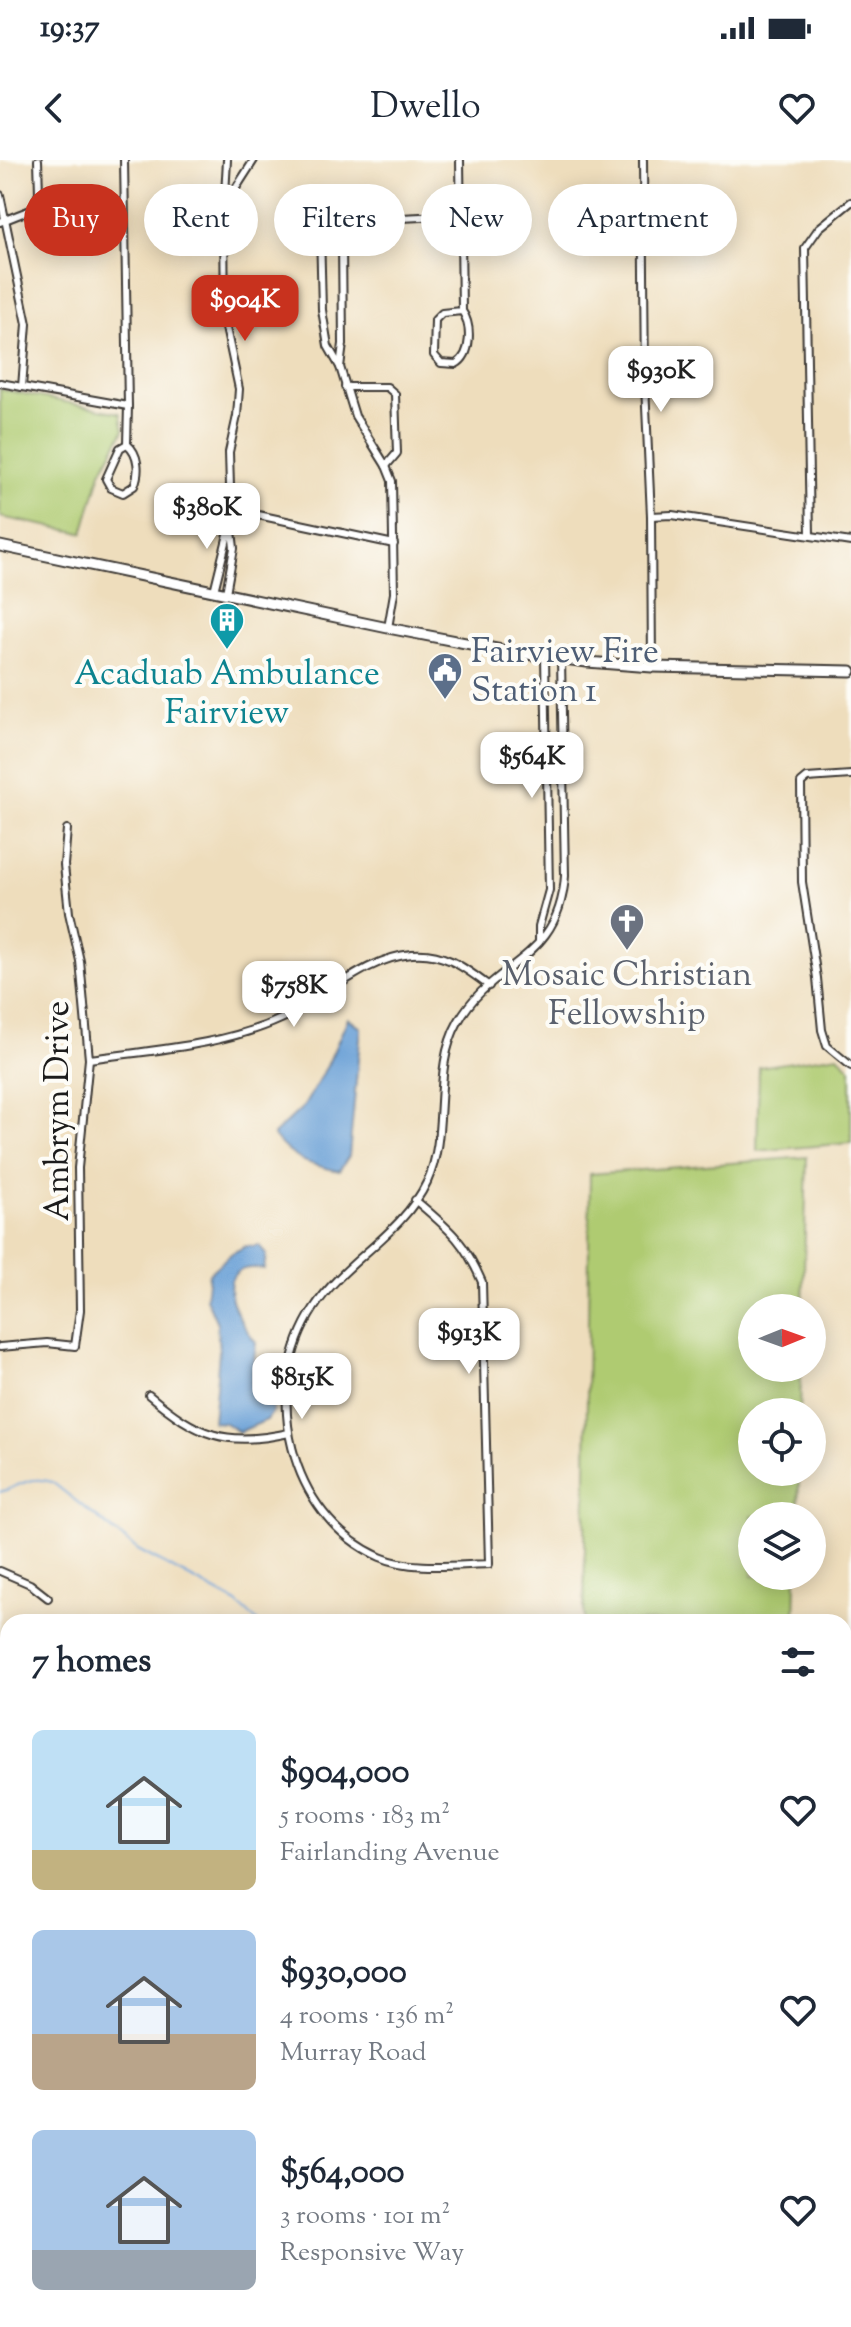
<!DOCTYPE html>
<meta charset="utf-8">
<style>
body{margin:0;font-family:"Sorts Mill Goudy",serif;background:#f2f2f3;color:#1f2937;height:100vh;display:flex;flex-direction:column;font-size:30px;white-space:nowrap}
*{box-sizing:border-box;margin:0}
p{font-size:26px;color:#747a83}
.icon{flex:none;width:44px;height:44px;fill:none;stroke:currentColor;stroke-width:2;stroke-linecap:round;stroke-linejoin:round}
.map{position:relative;flex:1;overflow:hidden}
.details{position:absolute;left:0px;top:1454px;width:852px;height:714px;display:flex;flex-direction:column;background:#fff;border-radius:24px 24px 0 0;box-shadow:0 4px 20px #0003}
.details>*{flex:none}
.hud{position:absolute;left:24px;top:24px;width:804px;height:72px;display:flex;gap:16px}
.needle{width:52px;rotate:89deg}
.tools{position:absolute;left:738px;top:1134px;display:grid;gap:16px}
.tools a{display:grid;place-items:center;width:88px;height:88px;border-radius:50%;background:#fff;box-shadow:0 4px 20px #0003;font-size:40px}
.price{position:absolute;translate:-50% -68px;padding:0 18px;border-radius:16px;background:#fff;color:#222;font-size:26px;line-height:52px;filter:drop-shadow(0 2px 4px #0008)}
.price::after{content:'';position:absolute;left:50%;top:48px;width:24px;height:18px;margin-left:-12px;background:inherit;clip-path:polygon(0 0,100% 0,50% 100%)}
.price.current{background:#c8321e;color:#fff}
ul{padding:0;list-style:none}
li{display:flex;align-items:center;gap:24px;height:200px;padding:0 32px}
li span{display:grid;place-items:center;flex:none;width:224px;height:160px;border-radius:12px;color:#555}
li>.icon{margin-inline-start:auto}
span .icon{width:96px;height:96px;fill:#fffc;stroke-width:1}
li b{font-size:34px}
h2{display:flex;justify-content:space-between;align-items:center;height:96px;padding:0 32px;font-size:34px}
.tag{padding:0 28px;border-radius:36px;background:#fff;box-shadow:0 4px 20px #0003;font-size:28px;line-height:72px}
.tag.current{background:#c8321e;color:#fff}
.status{display:flex;justify-content:space-between;align-items:center;height:56px;padding:0 40px;background:#fff;direction:ltr}
.status svg{height:22px;fill:currentColor}
header{display:flex;justify-content:space-between;align-items:center;height:104px;padding:0 32px;background:#fff;font-size:36px;font-weight:600}
.map>svg:first-child{display:block}
.green{fill:#afcb71;stroke:#667446;stroke-width:2}
.water{fill:#679fd6;stroke:#425e79;stroke-width:2}
.lines{fill:none;stroke-linecap:round;stroke-linejoin:round}
.stream{stroke:#679fd6;stroke-width:2}
.minor-casing{stroke:#3c3934;stroke-width:10}
.tertiary-casing{stroke:#3c3934;stroke-width:12}
.secondary-casing{stroke:#3c3934;stroke-width:13}
.minor{stroke:#fff;stroke-width:6}
.tertiary{stroke:#fff;stroke-width:8}
.secondary{stroke:#fff;stroke-width:9}
.labels{text-anchor:middle;stroke-width:8;stroke-linejoin:round;paint-order:stroke}
.service-label{font-size:34px;fill:#4e5e75;stroke:#fdfcf7;text-anchor:start}
.culture-label{font-size:34px;fill:#0d838f;stroke:#fdfcf7}
.worship-label{font-size:34px;fill:#5b616d;stroke:#fdfcf7}
.street-label{font-size:34px;fill:#1c1c1c;stroke:#fdfcf7}
</style>
<div class="status"><b>19:37</b><svg viewBox="0 0 49 12"><path d="M0 12V9h3v3zM5 12V6h3v6zM10 12V3h3v9zM15 12V0h3v12zM26 1h20v11H26zM47 4h2v5h-2z"/></svg></div>
<header><svg class="icon" aria-label="back" viewBox="0 0 24 24"><path d="M15 5l-7 7 7 7"/></svg>Dwello<svg class="icon" aria-label="heart" viewBox="0 0 24 24"><path d="M12 20l-8-8c-3-5 5-10 8-4 3-6 11-1 8 4z"/></svg></header>
<div class="map">
<svg width="851" height="2167" viewBox="0 0 851 2167">
<rect width="100%" height="100%" fill="#fdfcf7"/>
<filter id="ink" filterUnits="userSpaceOnUse"><feTurbulence type="fractalNoise" baseFrequency=".0125" numOctaves="2"/><feDisplacementMap in="SourceGraphic" scale="16" xChannelSelector="R" yChannelSelector="G"/><feConvolveMatrix kernelMatrix="1 2 1 2 8 2 1 2 1" color-interpolation-filters="sRGB"/></filter>
<filter id="wash" filterUnits="userSpaceOnUse"><feTurbulence type="fractalNoise" baseFrequency=".006" numOctaves="4" result="noise"/><feDisplacementMap in="SourceGraphic" scale="32" xChannelSelector="R" yChannelSelector="G"/><feGaussianBlur stdDeviation="1.8" result="paint"/><feColorMatrix in="noise" values="0 0 0 0 0 0 0 0 0 0 0 0 0 0 0 0 0 1.4 0 .05"/><feComposite in="paint" operator="in"/></filter>
<g filter="url(#wash)">
<rect width="100%" height="100%" fill="#eeddbc"/>
<!-- green -->
<g class="green">
<polygon points="0,229 120,253 124,270 101,312 83,373 0,357"/>
<polygon points="838,895 851,909 851,983 757,991 759,907"/>
<polygon points="807,997 803,1148 752,1148 752,1208 801,1208 800,1252 752,1252 752,1312 799,1312 798,1356 752,1356 752,1416 796,1416 795,1462 584,1462 590,1014"/>
</g>
<!-- water -->
<g class="water">
<path d="M348,858L361,868L349,996L339,1011C308,1004 293,1001 273,975L304,946L327,906Z"/>
<path d="M246,1086H260L266,1095L264,1109C207,1100 235,1159 256,1182L251,1227L257,1235H270L273,1251L267,1260L239,1272L225,1263L213,1262L219,1192L217,1163L206,1138L209,1113L232,1093Z"/>
</g>
<g class="lines">
<!-- stream -->
<g class="stream">
<path d="M0,1332C22,1326 27,1315 52,1322L138,1390L237,1443L258,1462"/>
<polyline points="763,2160 769,2167"/>
</g>
</g>
</g>
<g filter="url(#ink)">
<g class="lines">
<!-- minor casing -->
<g class="minor-casing">
<g id="minor">
<path d="M124,0L128,246L127,284L120,288L106,319L111,328L123,333L134,326C140,312 139,294 127,284"/>
<path d="M460,0L462,151C472,165 472,195 456,204L441,203L434,195L435,160L442,153L462,151"/>
<polyline points="643,0 645,225 651,356 652,507"/>
<polyline points="0,35 27,164 22,227"/>
<polyline points="224,52 227,0"/>
<polyline points="0,62 33,49 39,33 38,0"/>
<polyline points="340,207 343,184 342,82 350,67 361,60"/>
<polyline points="0,223 128,246"/>
<polyline points="345,227 387,227 395,234 397,293 386,306"/>
<polyline points="231,354 258,355 394,384"/>
<polyline points="651,356 672,355 851,382"/>
<polyline points="810,375 805,88 819,68 851,42"/>
<polyline points="214,431 231,362"/>
<polyline points="226,433 234,388 231,362 229,292 237,256 239,229 225,163 224,61 236,28 254,0"/>
<path d="M388,468L394,433L392,321L386,306L355,256L340,207L328,186L322,150L320,70L321,63C331,52 348,55 361,60L461,55"/>
<polyline points="851,615 807,618 801,623 802,722 817,818 822,870 827,886 851,906"/>
<polyline points="539,782 539,766 549,730 545,496"/>
<path d="M89,899C152,890 222,886 281,859C324,840 364,798 412,794C444,791 465,808 489,826"/>
<path d="M415,1040C449,1069 464,1080 482,1122L489,1404C455,1405 412,1411 380,1397C288,1356 260,1230 314,1148C345,1100 402,1075 427,1022C450,972 431,910 458,862C492,800 559,803 565,716L561,499"/>
<polyline points="0,1187 47,1183 75,1186 80,1150 78,1008 89,899 80,801 69,753 64,705 67,669"/>
<path d="M149,1235C198,1276 225,1287 289,1273"/>
<polyline points="0,1411 30,1424 48,1438"/>
<polyline points="0,1591 8,1595"/>
<polyline points="2,1759 3,1869"/>
<polyline points="0,2015 8,2026"/>
<polyline points="0,2078 8,2071"/>
<polyline points="121,2160 127,2167"/>
<polyline points="373,2160 383,2167"/>
<polyline points="659,2160 664,2167"/>
</g>
</g>
<!-- tertiary casing -->
<g class="tertiary-casing">
<g id="tertiary">
<polyline points="844,1577 851,1577"/>
<polyline points="0,1869 8,1869"/>
</g>
</g>
<!-- secondary casing -->
<g class="secondary-casing">
<polyline id="secondary" points="0,386 388,468 512,492 587,502 652,507 851,511"/>
</g>
<!-- minor -->
<use href="#minor" class="minor"/>
<!-- tertiary -->
<use href="#tertiary" class="tertiary"/>
<!-- secondary -->
<use href="#secondary" class="secondary"/>
</g>
</g>
<!-- icons -->
<defs>
<g id="building-pin" transform="scale(1.8)"><path d="M0 17L-7.5 6A9.5 9.5 0 1 1 7.5 6Z" fill="#0f9aa8" stroke="#fdfcf7"/><path d="M-4-6H4V6H1V3H-1V6H-4ZM-2.5-4.3h1.7v1.8h-1.7ZM.8-4.3h1.7v1.8H.8ZM-2.5-1h1.7V.8h-1.7ZM.8-1h1.7V.8H.8Z" fill="#fff"/></g>
<g id="civic-pin" transform="scale(1.8)"><path d="M0 17L-7.5 6A9.5 9.5 0 1 1 7.5 6Z" fill="#5c6f8a" stroke="#fdfcf7"/><path d="M-.6-6.5H3V-4.5H.6V-3L4-1V1h2V6H-6V1h2V-1L-.6-3ZM-1.2 2.5V6h2.4V2.5Z" fill="#fff"/></g>
<g id="church-pin" transform="scale(1.8)"><path d="M0 17L-7.5 6A9.5 9.5 0 1 1 7.5 6Z" fill="#6b7280" stroke="#fdfcf7"/><path d="M-1.2-6h2.4v3.5h3.3v2.4h-3.3V6h-2.4V-.1h-3.3v-2.4h3.3Z" fill="#fff"/></g>
</defs>
<g fill-rule="evenodd">
<use href="#building-pin" x="227" y="460"/>
<use href="#civic-pin" x="445" y="510"/>
<use href="#church-pin" x="627" y="761"/>
</g>
<g class="labels">
<!-- service labels -->
<g class="service-label">
<text x="471" y="502">Fairview Fire<tspan x="471" dy="39">Station 1</tspan></text>
</g>
<!-- culture labels -->
<g class="culture-label">
<text x="227" y="524">Acaduab Ambulance<tspan x="227" dy="39">Fairview</tspan></text>
</g>
<!-- worship labels -->
<g class="worship-label">
<text x="627" y="825">Mosaic Christian<tspan x="627" dy="39">Fellowship</tspan></text>
</g>
<!-- street labels -->
<g class="street-label">
<text transform="translate(56 951) rotate(-90)" y="12">Ambrym Drive</text>
</g>
</g>
</svg>
<div class="tools">
<a><svg class="needle" viewBox="-14 -14 28 28"><path d="M0-13l5 13h-10z" fill="#e53935"/><path d="M0 13l5-13h-10z" fill="#747a83"/></svg></a>
<a><svg class="icon" aria-label="locate" viewBox="0 0 24 24"><circle cx="12" cy="12" r="6"/><path d="M12 2v4M12 18v4M2 12h4M18 12h4"/></svg></a>
<a><svg class="icon" aria-label="layers" viewBox="0 0 24 24"><path d="M12 4l9 5-9 5-9-5zM3 14l9 5 9-5"/></svg></a>
</div>
<b class="price current" style="left:245px;top:183px">$904K</b>
<b class="price" style="left:661px;top:254px">$930K</b>
<b class="price" style="left:207px;top:391px">$380K</b>
<b class="price" style="left:532px;top:640px">$564K</b>
<b class="price" style="left:294px;top:869px">$758K</b>
<b class="price" style="left:469px;top:1216px">$913K</b>
<b class="price" style="left:302px;top:1261px">$815K</b>
<div class="hud">
<a class="tag current">Buy</a>
<a class="tag">Rent</a>
<a class="tag">Filters</a>
<a class="tag">New</a>
<a class="tag">Apartment</a>
</div>
<section class="details">
<h2>7 homes<svg class="icon" aria-label="filters" viewBox="0 0 24 24"><path d="M4 7h16M4 17h16"/><circle cx="9" cy="7" r="2"/><circle cx="15" cy="17" r="2"/></svg></h2>
<ul>
<li><span style="background:linear-gradient(#bfe0f5 75%,#c2b280 0)"><svg class="icon" aria-label="home" viewBox="0 0 24 24"><path d="M3 11l9-7 9 7M6 9v11h12V9"/></svg></span><div><b>$904,000</b><p>5 rooms · 183 m²</p><p>Fairlanding Avenue</p></div><svg class="icon" aria-label="heart" viewBox="0 0 24 24"><path d="M12 20l-8-8c-3-5 5-10 8-4 3-6 11-1 8 4z"/></svg></li>
<li><span style="background:linear-gradient(#a9c7e8 65%,#b9a48a 0)"><svg class="icon" aria-label="home" viewBox="0 0 24 24"><path d="M3 11l9-7 9 7M6 9v11h12V9"/></svg></span><div><b>$930,000</b><p>4 rooms · 136 m²</p><p>Murray Road</p></div><svg class="icon" aria-label="heart" viewBox="0 0 24 24"><path d="M12 20l-8-8c-3-5 5-10 8-4 3-6 11-1 8 4z"/></svg></li>
<li><span style="background:linear-gradient(#a9c7e8 75%,#9aa5b1 0)"><svg class="icon" aria-label="home" viewBox="0 0 24 24"><path d="M3 11l9-7 9 7M6 9v11h12V9"/></svg></span><div><b>$564,000</b><p>3 rooms · 101 m²</p><p>Responsive Way</p></div><svg class="icon" aria-label="heart" viewBox="0 0 24 24"><path d="M12 20l-8-8c-3-5 5-10 8-4 3-6 11-1 8 4z"/></svg></li>
</ul>
</section>
</div>
